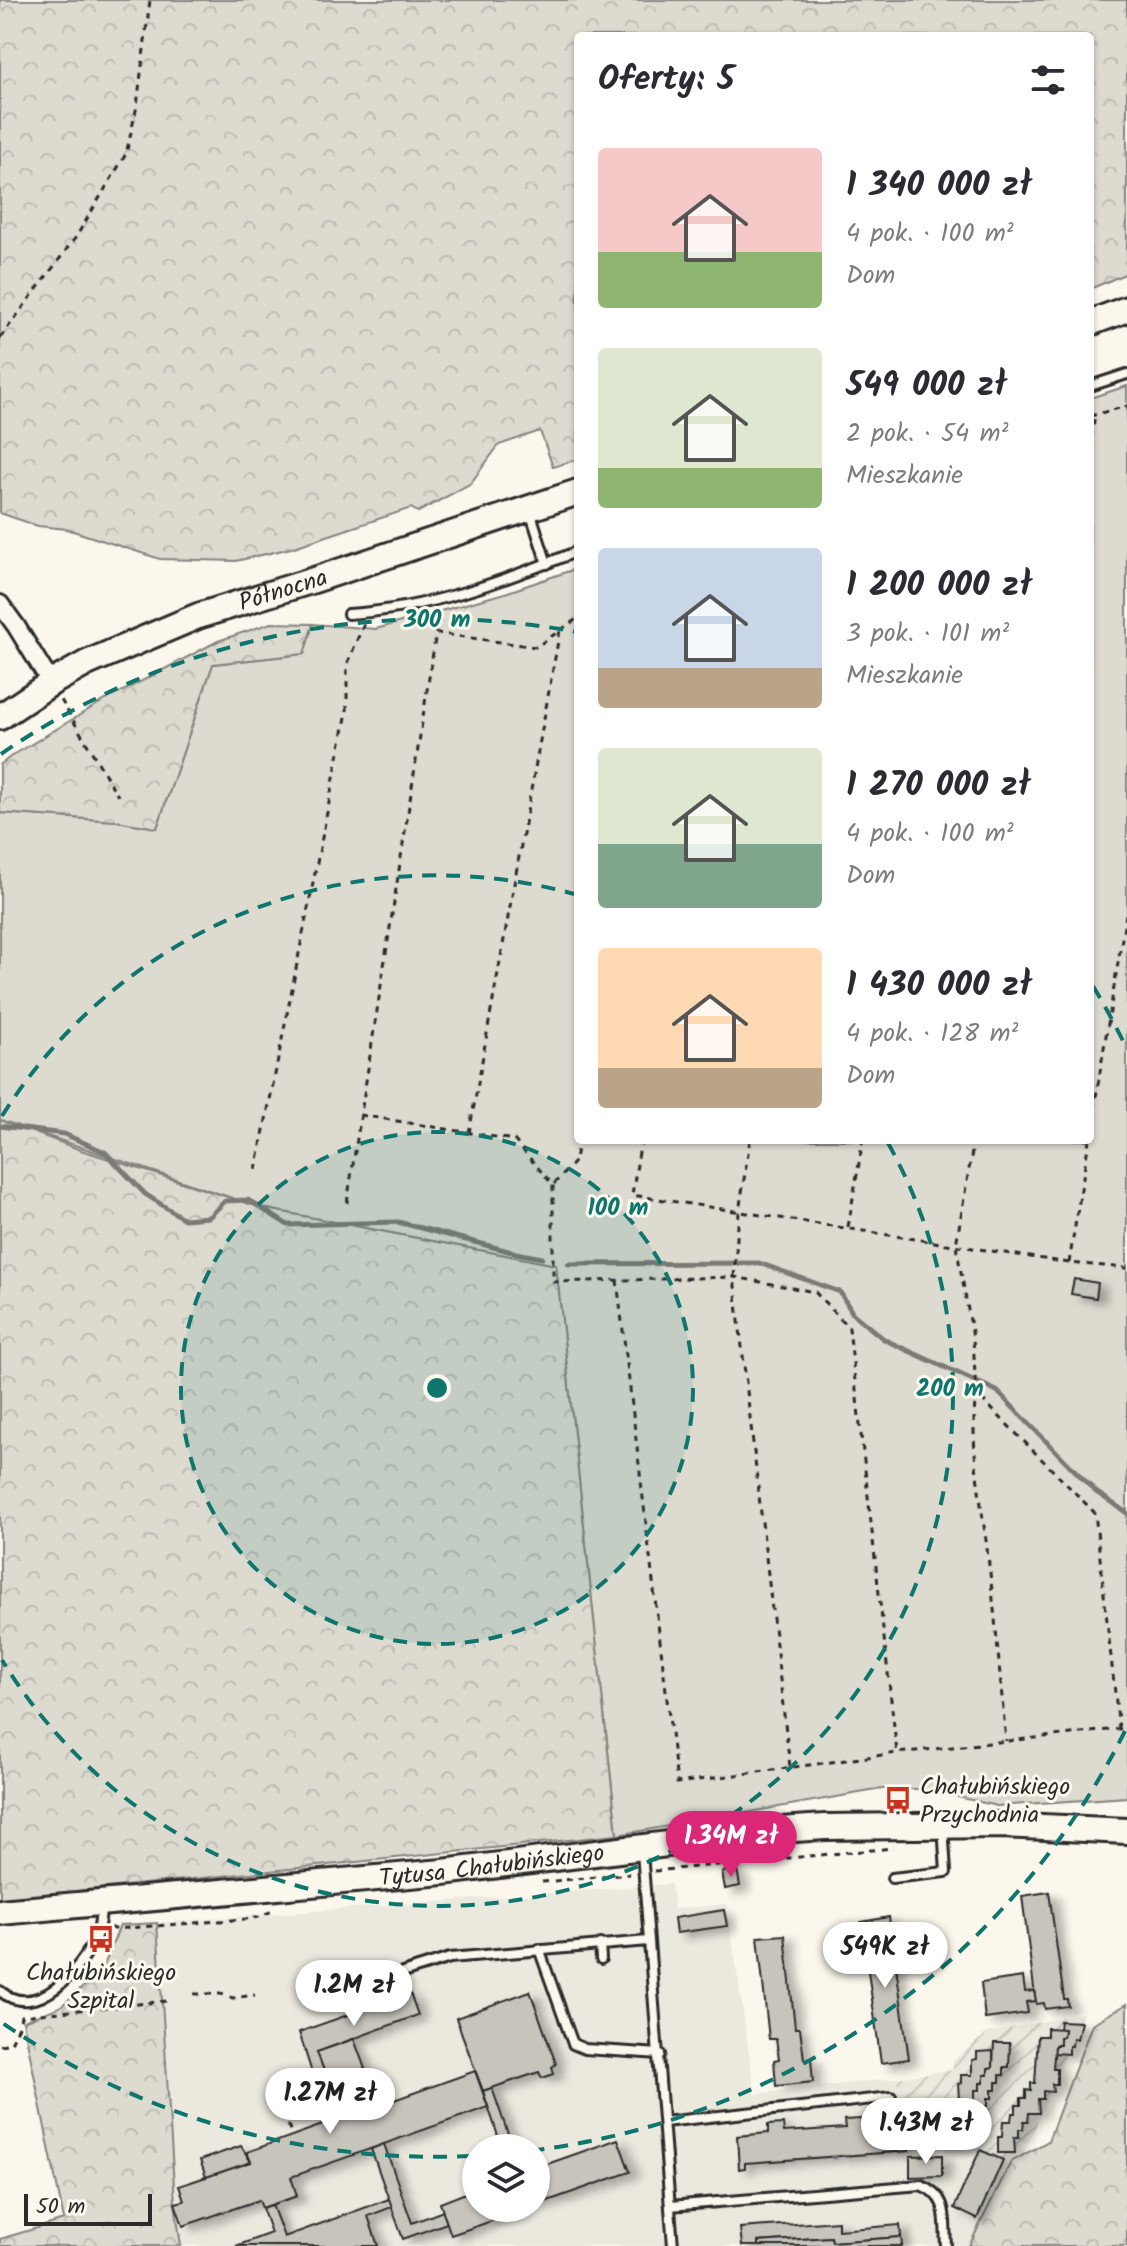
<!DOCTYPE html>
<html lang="pl">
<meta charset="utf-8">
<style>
body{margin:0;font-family:Kalam,sans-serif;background:#f7f7f7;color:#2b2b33;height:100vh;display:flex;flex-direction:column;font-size:30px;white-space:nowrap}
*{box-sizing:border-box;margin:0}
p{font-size:26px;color:#7c7c81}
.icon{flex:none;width:44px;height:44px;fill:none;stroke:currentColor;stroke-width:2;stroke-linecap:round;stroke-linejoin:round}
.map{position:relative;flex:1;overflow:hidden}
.sheet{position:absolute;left:574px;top:32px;width:520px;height:1112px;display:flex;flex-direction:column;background:#fff;border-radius:8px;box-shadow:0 2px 6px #0004}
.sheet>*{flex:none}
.controls{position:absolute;left:462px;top:2134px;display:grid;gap:16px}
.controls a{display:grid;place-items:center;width:88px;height:88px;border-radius:50%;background:#fff;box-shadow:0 2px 6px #0004;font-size:40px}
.scale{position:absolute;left:24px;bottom:20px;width:128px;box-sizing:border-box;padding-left:8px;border:4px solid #2b2b2b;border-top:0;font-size:22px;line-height:28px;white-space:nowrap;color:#2b2b2b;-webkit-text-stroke:6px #fbf7ec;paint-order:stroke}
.price{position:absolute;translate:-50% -68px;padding:0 18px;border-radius:28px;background:#fff;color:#222;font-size:26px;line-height:52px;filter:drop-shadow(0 2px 4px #0008)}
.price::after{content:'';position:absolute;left:50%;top:48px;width:24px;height:18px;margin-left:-12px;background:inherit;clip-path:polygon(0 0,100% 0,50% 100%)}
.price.on{background:#db2777;color:#fff}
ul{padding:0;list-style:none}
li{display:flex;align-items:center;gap:24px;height:200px;padding:0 24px}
li span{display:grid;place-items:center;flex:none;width:224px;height:160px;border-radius:8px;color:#555}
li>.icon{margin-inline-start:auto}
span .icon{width:96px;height:96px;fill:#fffc;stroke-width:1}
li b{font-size:34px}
h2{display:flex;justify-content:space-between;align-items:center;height:96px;padding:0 24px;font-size:34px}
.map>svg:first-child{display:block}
.built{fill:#ebe8de;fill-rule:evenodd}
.industrial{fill:url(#industrial-furrows)}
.green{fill:#dddad0;stroke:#84827e;stroke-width:2}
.forest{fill:url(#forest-crowns);stroke:#84827e;stroke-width:2}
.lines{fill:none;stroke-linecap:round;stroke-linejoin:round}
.stream{stroke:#7b7a75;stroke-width:5}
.building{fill:#c7c4bc;stroke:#2b2b2b;stroke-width:2;filter:url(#shadow)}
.lane-casing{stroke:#2b2b2b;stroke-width:14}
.street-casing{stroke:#2b2b2b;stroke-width:22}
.secondary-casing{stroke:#2b2b2b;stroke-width:30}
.path{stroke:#2b2b2b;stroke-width:3;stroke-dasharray:6 6;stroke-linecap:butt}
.lane{stroke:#fbf7ec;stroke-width:8}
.street{stroke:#fbf7ec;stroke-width:16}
.secondary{stroke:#fbf7ec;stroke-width:24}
.ring{fill:none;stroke:#0f766e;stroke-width:4;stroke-dasharray:14 10}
.labels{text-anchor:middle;stroke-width:6;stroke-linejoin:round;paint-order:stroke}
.street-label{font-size:24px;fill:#2b2b2b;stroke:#fbf7ec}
.poi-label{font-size:24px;fill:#2b2b2b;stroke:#fbf7ec;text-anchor:start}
.centre{fill:#0f766e;stroke:#fbf7ec;stroke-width:4}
.ring-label{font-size:24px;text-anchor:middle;font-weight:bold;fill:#0f766e;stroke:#fbf7ec;stroke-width:6;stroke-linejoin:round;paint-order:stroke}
</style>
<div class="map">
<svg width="1127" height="2246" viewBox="0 0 1127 2246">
<defs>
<pattern id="industrial-furrows" width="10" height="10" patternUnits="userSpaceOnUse" patternTransform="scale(2)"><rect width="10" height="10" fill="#ebe8de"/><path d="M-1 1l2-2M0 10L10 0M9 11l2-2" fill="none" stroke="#cac7bf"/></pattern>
<pattern id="forest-crowns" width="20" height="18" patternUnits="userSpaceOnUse" patternTransform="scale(2)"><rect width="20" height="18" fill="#dddad0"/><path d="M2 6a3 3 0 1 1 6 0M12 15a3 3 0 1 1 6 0" fill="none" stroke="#bebbb3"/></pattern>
<filter id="shadow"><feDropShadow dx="9" dy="5" stdDeviation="4" flood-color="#0004"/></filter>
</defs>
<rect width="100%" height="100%" fill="#fbf7ec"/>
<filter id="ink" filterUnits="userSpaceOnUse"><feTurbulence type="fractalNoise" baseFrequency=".0125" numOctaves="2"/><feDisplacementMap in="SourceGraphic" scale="16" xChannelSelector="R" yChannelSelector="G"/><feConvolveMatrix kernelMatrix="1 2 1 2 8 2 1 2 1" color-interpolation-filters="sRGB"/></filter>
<g filter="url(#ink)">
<!-- built -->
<path class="built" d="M671,1884L674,1909L727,1904L755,2094L897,2078L903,2123L908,2124L909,2149L975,2147L1010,2163L969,2246H181L175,2203L157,1923ZM476,2148H536V2208H476Z"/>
<!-- industrial -->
<polygon class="industrial" points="1083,2013 1029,2142 1019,2143 1010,2163 975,2147 909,2149 908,2124 903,2124 897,2078 952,2070 953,2060 988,2033"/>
<!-- green -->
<polygon class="green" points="1127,386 1127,1797 997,1806 924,1789 882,1789 617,1835 556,1265 262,1208 0,1120 0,813 117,821 157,828 213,664 304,654 313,624 376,629 505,593 578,568 578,1140 1090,1140 1090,398"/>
<!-- forest -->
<g class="forest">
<polygon points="0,0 1127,0 1127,273 1090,289 1090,36 578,36 578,459 553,467 540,431 499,445 470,484 418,512 411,508 291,548 236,561 160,559 67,529 38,526 0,513"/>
<polygon points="271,623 313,624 304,654 213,664 157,828 117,821 0,813 0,765 10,757 98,704 218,641"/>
<polygon points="0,1120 81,1150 262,1208 556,1265 617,1835 0,1899"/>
<polygon points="157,1923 175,2203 181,2246 0,2246 0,2239 64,2220 23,2021 60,2007 102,1971 120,1925"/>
<polygon points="1127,2004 1127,2246 969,2246 1011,2162 1048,2141 1092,2024"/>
</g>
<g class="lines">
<!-- stream -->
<g class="stream">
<polyline points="0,1126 64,1134 105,1152 145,1194 184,1219 209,1217 225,1201 248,1200 288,1225 398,1222 516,1253 542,1258"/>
<polyline points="568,1264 759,1263 840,1292 853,1314 885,1340 997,1391 1096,1492 1127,1513"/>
</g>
</g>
<!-- building -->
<g class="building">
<polygon points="1074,1279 1098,1283 1096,1298 1071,1294"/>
<polygon points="737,1869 740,1886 725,1889 722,1872"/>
<polygon points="1049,1892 1064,1999 1067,1999 1068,2006 1045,2009 1044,2003 1036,2004 1022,1896"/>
<polygon points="724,1910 727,1926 676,1933 674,1918"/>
<polygon points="889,1917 909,2059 881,2063 861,1922"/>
<polygon points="785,1935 795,2028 800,2028 804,2059 811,2059 813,2082 776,2086 774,2060 779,2059 776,2039 769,2039 758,1937"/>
<polygon points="1023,1977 1025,1992 1034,1991 1036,2001 1026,2002 1028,2013 985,2019 981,1983"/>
<polygon points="530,1991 556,2064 552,2067 554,2074 542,2078 539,2072 483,2091 456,2018"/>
<polygon points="410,1993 418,2015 317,2052 326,2075 314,2079 299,2032"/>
<polygon points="1060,2021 1081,2022 1077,2039 1073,2038 1072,2046 1069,2046 1069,2054 1054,2053 1055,2045 1060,2045 1060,2037 1063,2037 1064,2029 1059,2029"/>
<polygon points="1047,2028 1064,2029 1063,2037 1060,2037 1060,2045 1055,2045 1053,2068 1057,2068 1057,2084 1052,2084 1053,2092 1043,2091 1043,2099 1038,2099 1039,2113 1029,2113 1028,2121 1024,2121 1023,2129 1019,2129 1019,2137 1014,2137 1015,2153 998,2153 998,2137 1002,2137 1003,2121 1011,2121 1012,2113 1016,2113 1016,2105 1021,2105 1021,2098 1026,2098 1026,2090 1031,2091 1031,2083 1035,2083 1038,2036 1047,2036"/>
<polygon points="354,2039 376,2099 368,2103 369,2109 475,2071 488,2107 291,2177 297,2196 262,2208 259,2200 183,2226 175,2203 184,2201 179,2186 251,2162 247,2152 342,2118 317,2052"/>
<polygon points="994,2043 1010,2043 1009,2067 1004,2067 1004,2075 1000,2075 1000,2082 996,2082 996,2090 992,2090 992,2098 988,2098 988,2106 984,2106 984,2114 980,2114 980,2130 977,2130 977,2137 971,2137 971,2145 951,2146 951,2138 955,2137 956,2130 959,2130 959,2122 963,2122 963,2114 968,2114 967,2106 971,2106 971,2099 975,2099 975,2090 980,2090 980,2083 984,2083 984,2075 988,2075 988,2068 993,2067"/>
<polygon points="993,2051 993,2067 988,2068 988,2075 984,2075 984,2083 980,2083 980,2090 975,2090 975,2099 971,2099 971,2106 967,2106 968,2114 963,2114 963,2122 959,2122 959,2130 956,2130 955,2137 951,2138 951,2146 935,2146 934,2138 938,2138 938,2130 942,2130 943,2122 946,2122 946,2115 951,2114 951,2107 955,2106 955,2099 959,2099 958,2084 961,2083 961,2075 972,2075 972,2060 977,2059 977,2052"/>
<polygon points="492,2088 513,2148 502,2148 483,2091"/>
<polygon points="861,2119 861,2127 907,2123 909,2151 745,2163 745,2168 739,2169 737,2136 768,2133 768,2125 783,2124 784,2132 845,2128 844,2120"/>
<polygon points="618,2139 630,2172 536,2205 536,2168"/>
<polygon points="384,2144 412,2223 443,2211 447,2223 403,2239 371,2149"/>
<polygon points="241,2146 251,2162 206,2177 200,2160"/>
<polygon points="980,2150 1003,2160 977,2219 954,2208"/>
<polygon points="942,2155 942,2176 910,2177 910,2156"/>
<polygon points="476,2189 476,2208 529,2208 451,2235 440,2203"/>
<polygon points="389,2199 392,2207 368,2216 378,2246 236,2246 271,2233 262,2208 272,2205 284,2237"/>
<polygon points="838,2221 838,2230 900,2225 901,2237 832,2242 831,2237 758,2242 758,2246 742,2246 740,2228"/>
<polygon points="831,2237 832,2242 901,2237 902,2246 758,2246 758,2242"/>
</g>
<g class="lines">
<!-- lane casing -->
<g class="lane-casing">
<g id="lane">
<polyline points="1090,386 1127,374"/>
<polyline points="530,511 547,564"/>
<path d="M348,614C429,609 503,581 578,551"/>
<polyline points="642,1852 673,2246"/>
<polyline points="892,1878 946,1872 943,1826"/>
<polyline points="600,1944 601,1959"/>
<polyline points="539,1949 573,2044 585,2049 660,2054"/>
<path d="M0,1991C38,2022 82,1968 96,1936C100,1928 100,1915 102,1905"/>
<polyline points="342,1992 450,1958 648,1941"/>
<polyline points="664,2122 891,2097"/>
<path d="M670,2206L921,2185C950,2197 944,2219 946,2246"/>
</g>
</g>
<!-- street casing -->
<g class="street-casing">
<polyline id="street" points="0,604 16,626 51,683"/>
</g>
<!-- secondary casing -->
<g class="secondary-casing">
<g id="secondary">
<polyline points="1090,323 1127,309"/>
<path id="s1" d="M0,717L51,683L87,663L198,616L314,580L578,492"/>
<path id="s2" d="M0,1912L443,1872L780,1830L825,1827L1000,1825L1127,1831"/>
</g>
</g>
<!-- path -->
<g class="path">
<polyline points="0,338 76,237 126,154 137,106 150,0"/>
<polyline points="1090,416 1127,406"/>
<polyline points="1090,449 1095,414"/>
<polyline points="61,700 118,796"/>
<polyline points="360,1115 514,1140 553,1185 553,1282 734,1277 815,1292 849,1328 897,1753"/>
<polyline points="469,1133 560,630"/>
<polyline points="1090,1133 1127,908"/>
<polyline points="641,1140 632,1195 1069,1263 1127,1268"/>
<polyline points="750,1140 739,1212 734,1277 790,1767"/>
<polyline points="974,1140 956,1245 973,1337 976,1393 1095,1513 1119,1729"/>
<polyline points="256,1170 347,712 347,665 364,623"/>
<polyline points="554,1184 575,1161 578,1140"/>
<polyline points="347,1203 436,633 536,647 578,618"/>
<polyline points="848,1227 863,1140"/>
<polyline points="1069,1263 1089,1140"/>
<polyline points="617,1280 677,1783 897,1753 1127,1728"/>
<path d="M976,1393C969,1448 982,1502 988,1557C996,1618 1000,1680 1006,1741"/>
<polyline points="654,1871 893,1848"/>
<polyline points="542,1882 630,1874"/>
<polyline points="111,1927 114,1929 246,1919 259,1917 276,1909"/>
<polyline points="194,1994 221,1994 233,1998 255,1995"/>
<polyline points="0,2045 11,2043 19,2026 21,2016 167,2001"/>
<polyline points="280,2102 292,2136"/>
</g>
<!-- lane -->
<use href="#lane" class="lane"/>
<!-- street -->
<use href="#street" class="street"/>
<!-- secondary -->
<use href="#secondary" class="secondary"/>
</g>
</g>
<!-- distance rings -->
<circle cx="437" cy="1388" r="256" fill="#0f766e" fill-opacity=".12"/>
<g class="ring">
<circle cx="437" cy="1388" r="256"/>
<path d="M2 1116A513 513 0 0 1 574 894M888 1143A513 513 0 0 1 2 1660"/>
<path d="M1125 1731A769 769 0 0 1 537 2150M471 2156A769 769 0 0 1 1 2022M1 754A769 769 0 0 1 577 632M1093 986A769 769 0 0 1 1125 1045"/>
</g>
<!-- icons -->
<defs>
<g id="bus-bare" transform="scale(2.16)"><path d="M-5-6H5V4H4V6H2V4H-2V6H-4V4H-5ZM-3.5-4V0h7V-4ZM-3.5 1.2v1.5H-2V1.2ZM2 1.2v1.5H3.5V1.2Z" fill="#c8321e" stroke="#fbf7ec" stroke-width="2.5" paint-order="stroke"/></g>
</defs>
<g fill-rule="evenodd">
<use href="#bus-bare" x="898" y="1800"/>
<use href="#bus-bare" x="101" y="1939"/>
</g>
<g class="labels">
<!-- street labels -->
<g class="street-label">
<text dy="8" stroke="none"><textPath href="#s1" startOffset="312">Północna</textPath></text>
<text dy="8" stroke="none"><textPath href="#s2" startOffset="494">Tytusa Chałubińskiego</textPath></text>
</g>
<!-- poi labels -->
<g class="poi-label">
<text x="920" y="1794">Chałubińskiego<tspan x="920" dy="28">Przychodnia</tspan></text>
<text x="101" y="1980" text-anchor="middle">Chałubińskiego<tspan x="101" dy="28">Szpital</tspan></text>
</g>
</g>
<circle cx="437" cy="1388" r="12" class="centre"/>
<g class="ring-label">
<text x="437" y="627">300 m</text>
<text x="618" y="1215">100 m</text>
<text x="950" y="1396">200 m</text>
</g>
</svg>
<div class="controls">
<a><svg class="icon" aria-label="layers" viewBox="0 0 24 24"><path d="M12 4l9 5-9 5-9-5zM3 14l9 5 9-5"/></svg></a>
</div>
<div class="scale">50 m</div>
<b class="price on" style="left:731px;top:1879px">1.34M zł</b>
<b class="price" style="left:885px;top:1990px">549K zł</b>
<b class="price" style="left:354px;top:2028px">1.2M zł</b>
<b class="price" style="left:330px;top:2136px">1.27M zł</b>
<b class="price" style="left:926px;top:2166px">1.43M zł</b>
<section class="sheet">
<h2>Oferty: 5<svg class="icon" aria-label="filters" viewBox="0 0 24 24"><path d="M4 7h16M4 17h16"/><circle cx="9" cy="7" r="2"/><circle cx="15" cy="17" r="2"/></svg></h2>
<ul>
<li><span style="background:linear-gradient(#f6c9c9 65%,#8fb573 0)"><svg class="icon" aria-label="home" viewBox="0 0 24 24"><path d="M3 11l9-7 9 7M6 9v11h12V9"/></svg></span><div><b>1 340 000 zł</b><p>4 pok. · 100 m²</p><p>Dom</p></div></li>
<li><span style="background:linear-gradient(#dfe7d0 75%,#8fb573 0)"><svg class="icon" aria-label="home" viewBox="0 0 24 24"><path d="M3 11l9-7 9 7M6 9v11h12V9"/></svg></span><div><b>549 000 zł</b><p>2 pok. · 54 m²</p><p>Mieszkanie</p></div></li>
<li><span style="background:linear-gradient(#c9d6e8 75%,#b9a48a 0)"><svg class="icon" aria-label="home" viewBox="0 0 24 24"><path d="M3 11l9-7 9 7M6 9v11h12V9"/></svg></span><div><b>1 200 000 zł</b><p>3 pok. · 101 m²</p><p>Mieszkanie</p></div></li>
<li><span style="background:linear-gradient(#dfe7d0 60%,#7fa58c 0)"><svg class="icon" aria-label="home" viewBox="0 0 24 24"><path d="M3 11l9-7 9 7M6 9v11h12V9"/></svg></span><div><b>1 270 000 zł</b><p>4 pok. · 100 m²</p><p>Dom</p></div></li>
<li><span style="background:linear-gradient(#ffd9b3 75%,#b9a48a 0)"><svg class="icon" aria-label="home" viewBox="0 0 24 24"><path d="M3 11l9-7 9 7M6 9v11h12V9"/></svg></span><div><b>1 430 000 zł</b><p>4 pok. · 128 m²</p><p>Dom</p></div></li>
</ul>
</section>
</div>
